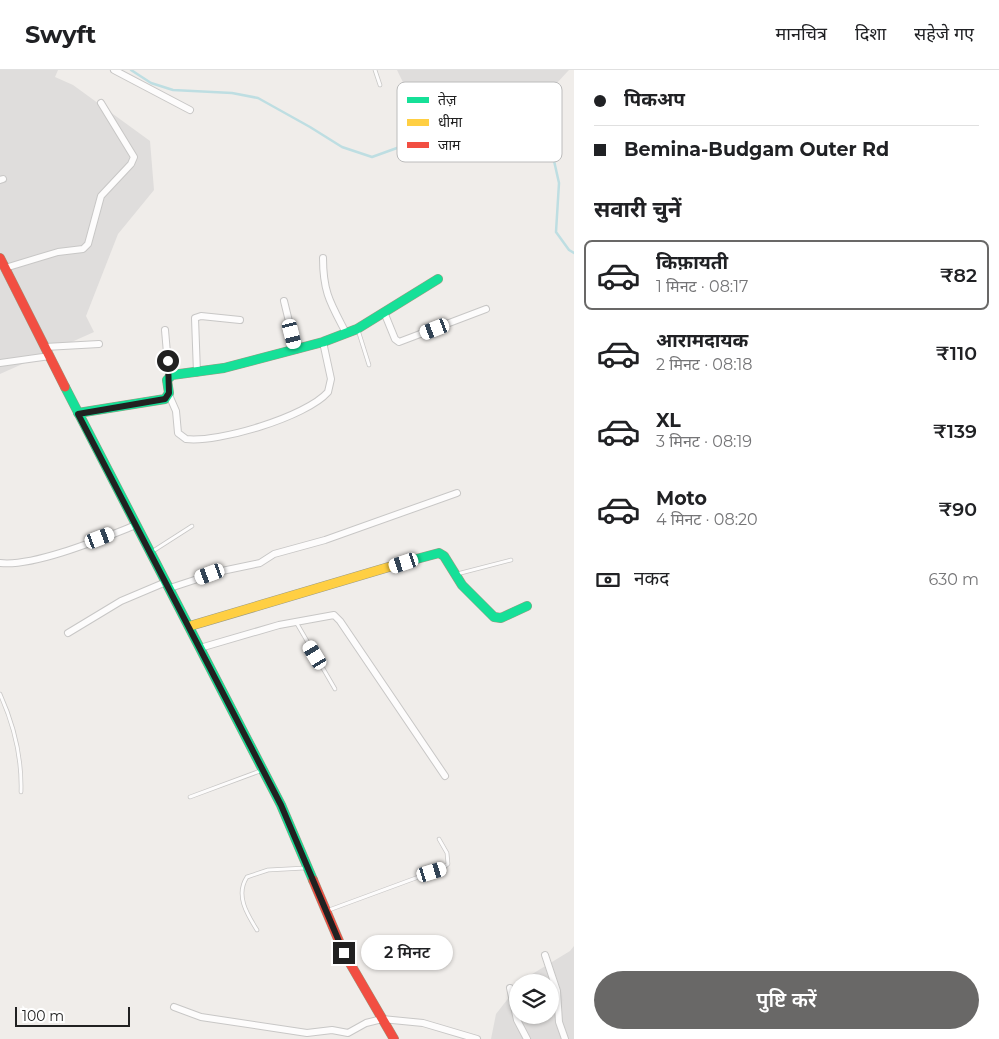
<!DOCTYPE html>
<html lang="hi">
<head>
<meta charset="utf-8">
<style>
	:root { --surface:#fff; --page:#f2f2f2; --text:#202124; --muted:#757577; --line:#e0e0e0; --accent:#696867 }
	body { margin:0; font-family:Montserrat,"Noto Sans Devanagari",sans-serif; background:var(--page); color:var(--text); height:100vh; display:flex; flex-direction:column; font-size:19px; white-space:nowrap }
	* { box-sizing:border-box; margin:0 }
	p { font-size:16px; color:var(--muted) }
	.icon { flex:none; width:28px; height:28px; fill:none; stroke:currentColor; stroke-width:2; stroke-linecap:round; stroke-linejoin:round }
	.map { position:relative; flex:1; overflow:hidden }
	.sheet { display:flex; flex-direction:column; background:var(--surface); width:425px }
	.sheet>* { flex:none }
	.guide { display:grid; align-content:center; height:110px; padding:0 20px; background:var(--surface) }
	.controls { position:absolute; left:509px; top:904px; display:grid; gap:10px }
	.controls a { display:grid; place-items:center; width:50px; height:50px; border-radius:50%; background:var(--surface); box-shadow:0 1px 4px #0004; font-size:25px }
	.scale { position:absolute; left:15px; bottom:12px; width:115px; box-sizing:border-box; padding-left:5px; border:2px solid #212121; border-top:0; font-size:14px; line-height:18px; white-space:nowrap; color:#212121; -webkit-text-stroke:4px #fff; paint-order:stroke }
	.end { position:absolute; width:22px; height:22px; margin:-11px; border:6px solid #212121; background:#fff; box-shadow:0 0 0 2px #fff }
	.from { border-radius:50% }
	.bubble { position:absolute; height:35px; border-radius:18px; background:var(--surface); box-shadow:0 1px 4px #0004; font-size:16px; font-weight:600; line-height:35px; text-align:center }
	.car { position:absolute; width:15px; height:30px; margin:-15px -8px; border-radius:6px; box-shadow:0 0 4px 1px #0007; background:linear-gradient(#fff 24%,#345 0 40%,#fff 0 76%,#345 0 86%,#fff 0) }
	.guide b { display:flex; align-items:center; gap:18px; height:48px; font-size:19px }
	.guide b+b { border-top:1px solid var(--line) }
	.guide i { width:12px; height:12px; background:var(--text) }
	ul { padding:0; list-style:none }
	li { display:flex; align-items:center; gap:15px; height:70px; margin:0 10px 8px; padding:0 10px; border:2px solid transparent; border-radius:8px }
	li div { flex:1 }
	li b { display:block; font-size:19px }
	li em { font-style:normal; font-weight:600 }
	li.on { border-color:var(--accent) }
	li>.icon { width:45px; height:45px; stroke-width:1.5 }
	h2 { padding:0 20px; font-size:22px; line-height:60px }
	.pay { display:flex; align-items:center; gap:12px; height:55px; padding:0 20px; font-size:19px }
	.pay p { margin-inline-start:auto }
	.primary-button { display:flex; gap:10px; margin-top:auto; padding:10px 20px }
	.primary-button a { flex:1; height:58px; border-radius:30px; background:var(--accent); color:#fff; font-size:20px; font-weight:600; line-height:58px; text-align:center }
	header { display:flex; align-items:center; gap:30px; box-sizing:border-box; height:70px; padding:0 25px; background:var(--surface); border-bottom:1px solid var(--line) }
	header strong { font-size:24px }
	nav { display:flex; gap:28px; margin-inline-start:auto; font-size:18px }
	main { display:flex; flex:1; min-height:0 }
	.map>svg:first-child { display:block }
	.residential { fill:#dfdddc }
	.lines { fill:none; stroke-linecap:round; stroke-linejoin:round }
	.stream { stroke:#bedee2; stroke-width:2.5 }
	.lane-casing { stroke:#c8c7c6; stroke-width:4.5 }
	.street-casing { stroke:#c8c7c6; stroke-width:8 }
	.fast-casing { stroke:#9b9a81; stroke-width:10 }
	.slow-casing { stroke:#9b9a81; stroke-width:10 }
	.jam-casing { stroke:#9b9a81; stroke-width:10 }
	.lane { stroke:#fdfcfc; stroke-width:3 }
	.street { stroke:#fdfcfc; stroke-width:6 }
	.fast { stroke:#16e098; stroke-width:9 }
	.slow { stroke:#ffcf43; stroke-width:9 }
	.jam { stroke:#f24e42; stroke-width:9 }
	.route { stroke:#212121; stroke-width:6 }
	.key { fill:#fff; stroke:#bcbcbc; stroke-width:1 }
	.key-label { font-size:14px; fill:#212121 }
</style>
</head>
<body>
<header>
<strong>Swyft</strong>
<nav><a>मानचित्र</a><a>दिशा</a><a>सहेजे गए</a></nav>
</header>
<main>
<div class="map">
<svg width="574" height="969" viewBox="0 0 574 969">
	<rect width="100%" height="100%" fill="#f0edea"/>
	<g class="residential">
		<path d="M0,0h58l-3,7 18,8 77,56 4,49 -36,44 -32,82 8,16 -94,42z"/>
		<path d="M397,0h172l-28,30 -124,11z"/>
		<path d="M574,876v93h-83l5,-25 21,-27 1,28h32v-33h-29l3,-3 46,-28z"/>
	</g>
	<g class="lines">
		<path class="stream" d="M131,0l20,13 22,7 59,3 26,5 52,29 32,20 30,10 61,-22 41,-12 59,-3 15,14 11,49 -3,49 13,18 5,3"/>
		<defs>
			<g id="lane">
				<path d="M375,0l5,15"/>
				<path d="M358,260l11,35"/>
				<path d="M153,481l39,-25"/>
				<path d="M457,504l54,-14"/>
				<path d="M296,552l39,67"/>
				<path d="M0,624c14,31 22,65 21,98"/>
				<path d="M190,727l70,-26"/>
				<path d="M329,840l114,-42 5,-4 -1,-11 -8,-14"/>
				<path d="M257,860c-10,-16 -22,-35 -10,-53l21,-7 37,-2"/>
			</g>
			<g id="street">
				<path d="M114,0l76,40"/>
				<path d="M0,110l3,-1"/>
				<path d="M323,188c0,35 8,46 23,75"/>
				<path d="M5,198l53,-16 25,-3 5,-5 13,-48 30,-32 3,-7 -33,-54"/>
				<path d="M284,231l12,49"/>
				<path d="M384,242l11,27 4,3 87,-33"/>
				<path d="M165,260l4,46"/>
				<path d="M45,277l54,-3"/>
				<path d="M0,293l50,-7"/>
				<path d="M197,303l-2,-55 6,-2 39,4"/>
				<path d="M169,325l7,16 2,22 8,6c32,4 120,-22 142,-47l3,-13 -8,-37"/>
				<path d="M0,493c34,4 103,-25 136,-38"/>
				<path d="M170,518l52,-17 38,-8 14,-9 51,-14 132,-47"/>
				<path d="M68,563l53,-32 45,-19"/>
				<path d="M200,578l79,-23 55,-10 6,6 105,155"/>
				<path d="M545,885l12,36 2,31 6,17"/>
				<path d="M510,918l7,32 10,19"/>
				<path d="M174,937l27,10 106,16 25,-3 16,3 18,-10 16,-4 41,4 54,16"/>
			</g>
			<g id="fast">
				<path d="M65,317l216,418 32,75"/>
				<path d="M78,343l87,-14 4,-6 -2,-13 5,-5 52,-7 99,-26 34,-13 81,-50"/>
				<path d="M409,491l30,-8 5,3 18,29 32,32 7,1 26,-12"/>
			</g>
			<path id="slow" d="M190,556l219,-65"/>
			<g id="jam">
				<path d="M0,188l65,129"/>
				<path d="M313,810l31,73 50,86"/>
			</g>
		</defs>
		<use href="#lane" class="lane-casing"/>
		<use href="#street" class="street-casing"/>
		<use href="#fast" class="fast-casing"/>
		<use href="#slow" class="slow-casing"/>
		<use href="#jam" class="jam-casing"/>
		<use href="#lane" class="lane"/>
		<use href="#street" class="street"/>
		<use href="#fast" class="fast"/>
		<use href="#slow" class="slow"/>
		<use href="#jam" class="jam"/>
	</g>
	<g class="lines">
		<path class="route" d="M168,291l1,32 -4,6 -87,15 203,391 63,148"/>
	</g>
	<rect x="397" y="12" width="165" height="80" rx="8" class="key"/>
	<rect x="407" y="27" width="22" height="6" fill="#16e098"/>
	<rect x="407" y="49" width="22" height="7" fill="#ffcf43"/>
	<rect x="407" y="72" width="22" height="6" fill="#f24e42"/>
	<g class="key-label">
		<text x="438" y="35">तेज़</text>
		<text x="438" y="57">धीमा</text>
		<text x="438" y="80">जाम</text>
	</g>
</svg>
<div class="controls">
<a><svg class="icon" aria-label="layers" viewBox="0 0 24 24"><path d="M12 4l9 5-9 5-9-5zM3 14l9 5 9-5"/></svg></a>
</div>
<div class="scale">100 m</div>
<i class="end from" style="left:168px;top:291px"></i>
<i class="end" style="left:344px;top:883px"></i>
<div class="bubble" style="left:361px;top:865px;width:92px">2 मिनट</div>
<i class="car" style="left:435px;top:259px;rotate:249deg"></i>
<i class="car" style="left:292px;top:264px;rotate:166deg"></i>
<i class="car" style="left:100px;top:468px;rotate:69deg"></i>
<i class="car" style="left:404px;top:493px;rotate:252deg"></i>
<i class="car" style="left:210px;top:504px;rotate:250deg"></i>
<i class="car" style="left:315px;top:585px;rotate:329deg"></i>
<i class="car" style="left:432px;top:802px;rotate:73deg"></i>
</div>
<section class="sheet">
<div class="guide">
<b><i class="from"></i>पिकअप</b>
<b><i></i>Bemina-Budgam Outer Rd</b>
</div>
<h2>सवारी चुनें</h2>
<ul>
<li class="on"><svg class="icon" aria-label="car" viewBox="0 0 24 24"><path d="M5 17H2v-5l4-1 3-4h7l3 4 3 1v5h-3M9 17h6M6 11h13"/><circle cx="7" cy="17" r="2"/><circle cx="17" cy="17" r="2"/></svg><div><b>किफ़ायती</b><p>1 मिनट · 08:17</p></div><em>₹82</em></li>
<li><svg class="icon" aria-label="car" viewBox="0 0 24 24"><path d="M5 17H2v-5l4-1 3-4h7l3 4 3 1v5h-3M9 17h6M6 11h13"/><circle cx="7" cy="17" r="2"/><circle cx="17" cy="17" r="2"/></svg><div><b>आरामदायक</b><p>2 मिनट · 08:18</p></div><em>₹110</em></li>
<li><svg class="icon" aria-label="car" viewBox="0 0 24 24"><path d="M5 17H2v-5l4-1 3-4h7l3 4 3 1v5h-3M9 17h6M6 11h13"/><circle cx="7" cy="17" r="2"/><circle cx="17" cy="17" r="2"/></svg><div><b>XL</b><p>3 मिनट · 08:19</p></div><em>₹139</em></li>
<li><svg class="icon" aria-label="car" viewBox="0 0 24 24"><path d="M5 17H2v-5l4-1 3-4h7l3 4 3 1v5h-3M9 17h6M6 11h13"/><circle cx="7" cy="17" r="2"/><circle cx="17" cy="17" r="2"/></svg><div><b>Moto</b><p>4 मिनट · 08:20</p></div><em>₹90</em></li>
</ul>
<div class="pay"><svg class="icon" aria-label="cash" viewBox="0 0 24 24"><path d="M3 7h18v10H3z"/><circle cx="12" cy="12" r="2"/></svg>नकद<p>630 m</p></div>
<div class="primary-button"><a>पुष्टि करें</a></div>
</section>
</main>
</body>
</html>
